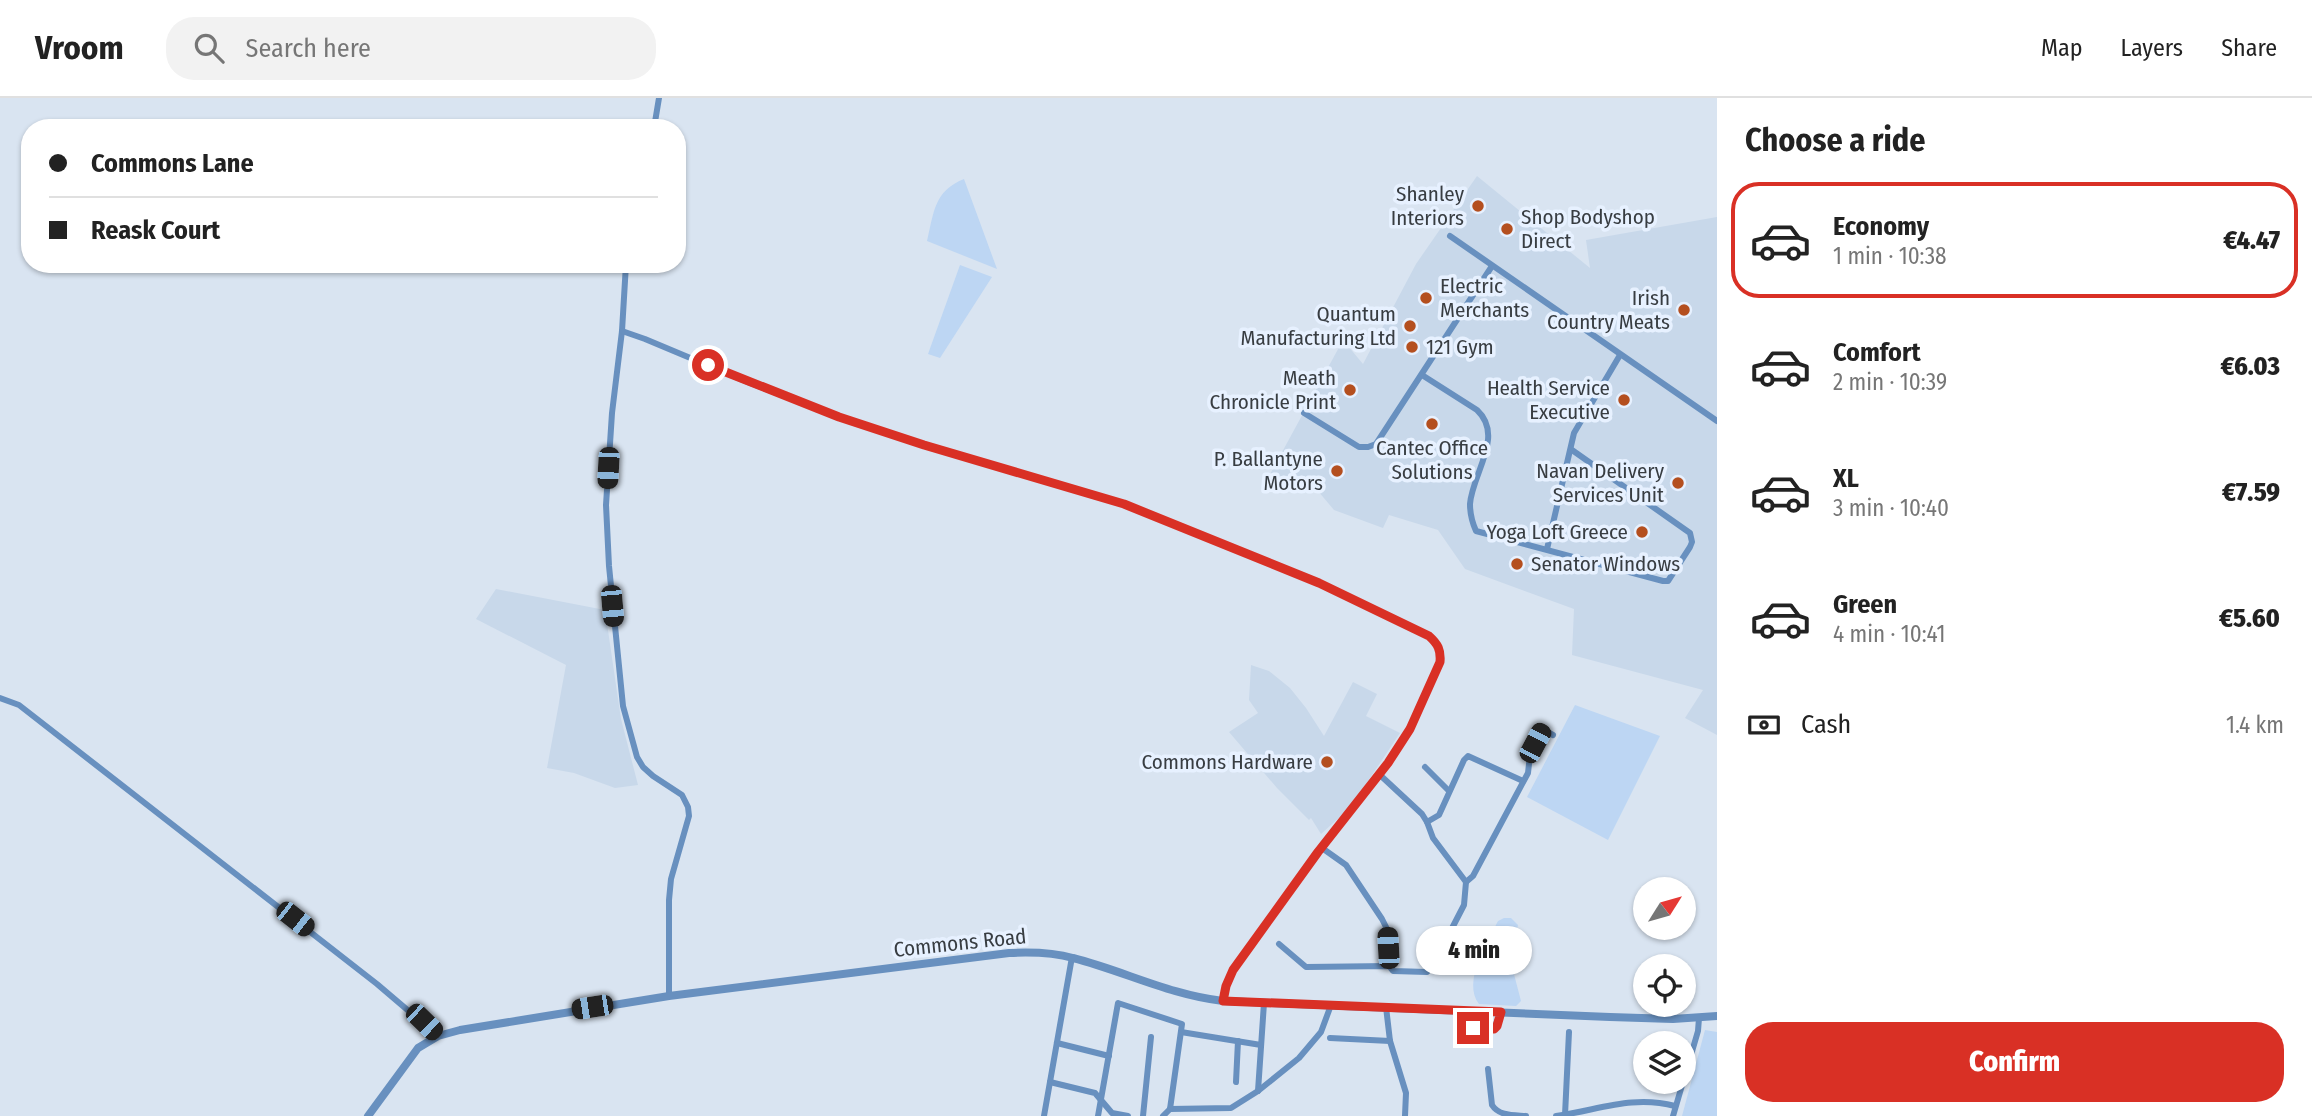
<!DOCTYPE html>
<html lang="en">
<head>
<meta charset="utf-8">
<style>
	:root { --surface:#fff; --page:#f2f2f2; --text:#222; --muted:#767676; --line:#e0e0e0; --accent:#d93025 }
	body { margin:0; font-family:"Fira Sans Condensed",sans-serif; background:var(--page); color:var(--text); height:100vh; display:flex; flex-direction:column; font-size:26px; white-space:nowrap }
	* { box-sizing:border-box; margin:0 }
	p { font-size:23px; color:var(--muted) }
	.icon { flex:none; width:38px; height:38px; fill:none; stroke:currentColor; stroke-width:2; stroke-linecap:round; stroke-linejoin:round }
	.map { position:relative; flex:1; overflow:hidden }
	.drawer { display:flex; flex-direction:column; background:var(--surface); width:595px }
	.drawer>* { flex:none }
	.banner { position:absolute; left:21px; top:21px; width:665px; height:154px; border-radius:28px; box-shadow:0 2px 5px #0004; display:grid; align-content:center; height:154px; padding:0 28px; background:var(--surface) }
	.needle { width:46px; rotate:53deg }
	.tools { position:absolute; left:1633px; top:779px; display:grid; gap:14px }
	.tools a { display:grid; place-items:center; width:63px; height:63px; border-radius:50%; background:var(--surface); box-shadow:0 2px 5px #0004; font-size:35px }
	.end { position:absolute; width:32px; height:32px; margin:-16px; border:9px solid #d93025; background:#fff; box-shadow:0 0 0 4px #fff }
	.from { border-radius:50% }
	.bubble { position:absolute; height:49px; border-radius:24px; background:var(--surface); box-shadow:0 2px 5px #0004; font-size:23px; font-weight:800; line-height:49px; text-align:center }
	.car { position:absolute; width:21px; height:42px; margin:-21px -10px; border-radius:9px; box-shadow:0 0 5px 2px #0007; background:linear-gradient(#222 24%,#8ab4d8 0 40%,#222 0 76%,#8ab4d8 0 86%,#222 0) }
	.banner b { display:flex; align-items:center; gap:24px; height:66px; font-size:26px }
	.banner b+b { border-top:2px solid var(--line) }
	.banner i { width:18px; height:18px; background:var(--text) }
	ul { padding:0; list-style:none }
	li { display:flex; align-items:center; gap:21px; height:116px; margin:0 14px 10px; padding:0 14px; border:4px solid transparent; border-radius:28px }
	li div { flex:1 }
	li b { display:block; font-size:26px }
	li em { font-style:normal; font-weight:800 }
	li.active { border-color:var(--accent) }
	li>.icon { width:63px; height:63px; stroke-width:1.5 }
	h2 { padding:0 28px; font-size:32px; line-height:84px }
	.pay { display:flex; align-items:center; gap:18px; height:77px; padding:0 28px; font-size:26px }
	.pay p { margin-inline-start:auto }
	.button { display:flex; gap:14px; margin-top:auto; padding:14px 28px }
	.button a { flex:1; height:80px; border-radius:28px; background:var(--accent); color:#fff; font-size:28px; font-weight:800; line-height:80px; text-align:center }
	header { display:flex; align-items:center; gap:42px; box-sizing:border-box; height:98px; padding:0 35px; background:var(--surface); border-bottom:2px solid var(--line) }
	header strong { font-size:33px }
	nav { display:flex; gap:38px; margin-inline-start:auto; font-size:24px }
	.search { width:490px; height:63px; background:var(--page); display:flex; align-items:center; gap:18px; box-sizing:border-box; padding:0 24px; border-radius:28px; color:var(--muted); font-size:26px }
	main { display:flex; flex:1; min-height:0 }
	.map>svg:first-child { display:block }
	.built { fill:#c8d8ea }
	.green { fill:#bdd6f3 }
	.lines { fill:none; stroke-linecap:round; stroke-linejoin:round }
	.minor { stroke:#6890bf; stroke-width:6 }
	.tertiary { stroke:#6890bf; stroke-width:8 }
	.route { stroke:#d93025; stroke-width:9 }
	.poi-dot { fill:#b44f1f; stroke:#e7f1ff; stroke-width:2.5 }
	.labels { text-anchor:middle; stroke-width:7; stroke-linejoin:round; paint-order:stroke }
	.poi-label { font-size:21px; fill:#383d42; stroke:#e7f1ff; text-anchor:end }
	.street-label { font-size:21px; fill:#383d42; stroke:#e7f1ff }
</style>
</head>
<body>
<header>
<strong>Vroom</strong>
<div class="search"><svg class="icon" aria-label="search" viewBox="0 0 24 24"><circle cx="10" cy="10" r="6"/><path d="M15 15l6 6"/></svg>Search here</div>
<nav><a>Map</a><a>Layers</a><a>Share</a></nav>
</header>
<main>
<div class="map">
<svg width="1717" height="1018" viewBox="0 0 1717 1018">
	<rect width="100%" height="100%" fill="#d9e4f1"/>
	<g class="built">
		<path d="M1477,78l113,92 -4,-28 131,-23v518l-32,-17 18,-28 -131,-35 2,-46 -109,-40 -27,-39 -49,-15 -6,13 -49,-18 -16,-19 -50,-13 75,-138 20,24 53,-100z"/>
		<path d="M496,491l109,21 16,109 17,66 -23,3 -41,-15 -27,-5 19,-103 -90,-46z"/>
		<path d="M1251,567l18,6 21,17 16,20 18,28 29,-54 24,12 -11,22 34,17 -34,51 -24,31 -21,19 -10,-16 -2,2 -32,-32 -48,-56 29,-19 -9,-13z"/>
	</g>
	<g class="green">
		<path d="M964,81l33,90 -70,-28c7,-29 7,-50 37,-62z"/>
		<path d="M960,167l32,12 -52,81 -12,-4z"/>
		<path d="M1575,607l85,31 -52,104 -81,-43z"/>
		<path d="M1504,820h7l7,7 -8,34 11,42 -5,5 -37,-2c-17,-22 8,-62 19,-83z"/>
		<path d="M1705,932l12,2v84h-35z"/>
	</g>
	<g class="lines">
		<g class="minor">
			<path d="M654,30l5,-30"/>
			<path d="M1450,138l267,185"/>
			<path d="M626,166l-4,67 -10,82 -6,92 3,61 14,140 14,51 6,10 10,9 29,19 6,12 1,9 -18,63 -2,21v96"/>
			<path d="M622,233l23,8 105,44 84,32 90,30 200,59 195,79 110,53c9,8 12,14 11,26l-30,67 -22,34 -70,89 -85,118 -7,17 -3,14"/>
			<path d="M1422,277l55,35c28,26 -5,64 -7,94 0,10 2,18 6,27l187,50h5l22,-34 2,-5 -2,-9 -118,-83"/>
			<path d="M1304,315l55,34h9l8,-3 116,-178"/>
			<path d="M1547,451l27,-116 46,-78"/>
			<path d="M0,600l19,7 358,279 61,52"/>
			<path d="M1425,669l24,24"/>
			<path d="M1380,677l42,39 5,8 6,16 33,44"/>
			<path d="M1427,724l12,-7 25,-55 4,-4 55,25"/>
			<path d="M1322,750l24,17 36,54 5,10 2,37"/>
			<path d="M1279,846l27,23 83,-1 4,5 34,1 6,-7 31,-60 2,-23 7,-6 55,-103 2,-18 12,-26 11,6"/>
			<path d="M1386,909l4,34 16,52 -1,23"/>
			<path d="M1457,929l37,2 7,-17"/>
			<path d="M1181,934l80,13"/>
			<path d="M1330,940l60,3"/>
			<path d="M1057,945l52,13"/>
			<path d="M1488,971l4,36c7,11 21,10 34,11"/>
			<path d="M1684,981l14,-48 1,-13"/>
			<path d="M1050,984l45,11 17,20 16,3"/>
			<path d="M1236,984l2,-41"/>
			<path d="M1258,993l6,-88"/>
			<path d="M1170,1011l61,-1 27,-17 41,-33 22,-26 10,-27"/>
			<path d="M1565,1017l4,-83"/>
			<path d="M1044,1018l28,-159"/>
			<path d="M1098,1018l20,-113 64,21 -12,85 -7,7"/>
			<path d="M1143,1018l8,-79"/>
			<path d="M1556,1018c43,-6 76,-21 119,-10"/>
			<path d="M1673,1018l10,-34"/>
		</g>
		<path class="tertiary" d="M368,1018l50,-68 20,-12 22,-6 209,-34 340,-43c21,-1 43,-1 64,5 51,13 97,37 150,43l387,16 63,2 44,-3"/>
	</g>
	<g class="lines">
		<path class="route" d="M708,267l131,52 85,28 200,59 195,79 110,53c9,8 12,14 11,26l-30,67 -22,34 -70,89 -85,118 -7,16 -3,15 278,11 -4,14 -3,3 -21,-1"/>
	</g>
	<g class="poi-dot">
		<circle cx="1478" cy="108" r="7"/>
		<circle cx="1507" cy="131" r="7"/>
		<circle cx="1426" cy="200" r="7"/>
		<circle cx="1684" cy="212" r="7"/>
		<circle cx="1410" cy="228" r="7"/>
		<circle cx="1412" cy="249" r="7"/>
		<circle cx="1350" cy="292" r="7"/>
		<circle cx="1624" cy="302" r="7"/>
		<circle cx="1432" cy="326" r="7"/>
		<circle cx="1337" cy="373" r="7"/>
		<circle cx="1678" cy="385" r="7"/>
		<circle cx="1642" cy="434" r="7"/>
		<circle cx="1517" cy="466" r="7"/>
		<circle cx="1327" cy="664" r="7"/>
	</g>
	<g class="labels">
		<g class="poi-label">
			<text x="1464" y="103">Shanley<tspan x="1464" dy="24">Interiors</tspan></text>
			<text x="1521" y="126" text-anchor="start">Shop Bodyshop<tspan x="1521" dy="24">Direct</tspan></text>
			<text x="1440" y="195" text-anchor="start">Electric<tspan x="1440" dy="24">Merchants</tspan></text>
			<text x="1670" y="207">Irish<tspan x="1670" dy="24">Country Meats</tspan></text>
			<text x="1396" y="223">Quantum<tspan x="1396" dy="24">Manufacturing Ltd</tspan></text>
			<text x="1426" y="256" text-anchor="start">121 Gym</text>
			<text x="1336" y="287">Meath<tspan x="1336" dy="24">Chronicle Print</tspan></text>
			<text x="1610" y="297">Health Service<tspan x="1610" dy="24">Executive</tspan></text>
			<text x="1432" y="357" text-anchor="middle">Cantec Office<tspan x="1432" dy="24">Solutions</tspan></text>
			<text x="1323" y="368">P. Ballantyne<tspan x="1323" dy="24">Motors</tspan></text>
			<text x="1664" y="380">Navan Delivery<tspan x="1664" dy="24">Services Unit</tspan></text>
			<text x="1628" y="441">Yoga Loft Greece</text>
			<text x="1531" y="473" text-anchor="start">Senator Windows</text>
			<text x="1313" y="671">Commons Hardware</text>
		</g>
		<g class="street-label">
			<text transform="translate(960 845) rotate(-6)" y="7">Commons Road</text>
		</g>
	</g>
</svg>
<div class="tools">
<a><svg class="needle" viewBox="-14 -14 28 28"><path d="M0-13l5 13h-10z" fill="#e53935"/><path d="M0 13l5-13h-10z" fill="#767676"/></svg></a>
<a><svg class="icon" aria-label="locate" viewBox="0 0 24 24"><circle cx="12" cy="12" r="6"/><path d="M12 2v4M12 18v4M2 12h4M18 12h4"/></svg></a>
<a><svg class="icon" aria-label="layers" viewBox="0 0 24 24"><path d="M12 4l9 5-9 5-9-5zM3 14l9 5 9-5"/></svg></a>
</div>
<i class="end from" style="left:708px;top:267px"></i>
<i class="end" style="left:1473px;top:930px"></i>
<div class="bubble" style="left:1416px;top:828px;width:116px">4 min</div>
<i class="car" style="left:608px;top:370px;rotate:183deg"></i>
<i class="car" style="left:612px;top:508px;rotate:175deg"></i>
<i class="car" style="left:1535px;top:645px;rotate:28deg"></i>
<i class="car" style="left:295px;top:821px;rotate:128deg"></i>
<i class="car" style="left:1388px;top:850px;rotate:357deg"></i>
<i class="car" style="left:592px;top:909px;rotate:261deg"></i>
<i class="car" style="left:424px;top:924px;rotate:134deg"></i>
<div class="banner">
<b><i class="from"></i>Commons Lane</b>
<b><i></i>Reask Court</b>
</div>
</div>
<section class="drawer">
<h2>Choose a ride</h2>
<ul>
<li class="active"><svg class="icon" aria-label="car" viewBox="0 0 24 24"><path d="M5 17H2v-5l4-1 3-4h7l3 4 3 1v5h-3M9 17h6M6 11h13"/><circle cx="7" cy="17" r="2"/><circle cx="17" cy="17" r="2"/></svg><div><b>Economy</b><p>1 min · 10:38</p></div><em>€4.47</em></li>
<li><svg class="icon" aria-label="car" viewBox="0 0 24 24"><path d="M5 17H2v-5l4-1 3-4h7l3 4 3 1v5h-3M9 17h6M6 11h13"/><circle cx="7" cy="17" r="2"/><circle cx="17" cy="17" r="2"/></svg><div><b>Comfort</b><p>2 min · 10:39</p></div><em>€6.03</em></li>
<li><svg class="icon" aria-label="car" viewBox="0 0 24 24"><path d="M5 17H2v-5l4-1 3-4h7l3 4 3 1v5h-3M9 17h6M6 11h13"/><circle cx="7" cy="17" r="2"/><circle cx="17" cy="17" r="2"/></svg><div><b>XL</b><p>3 min · 10:40</p></div><em>€7.59</em></li>
<li><svg class="icon" aria-label="car" viewBox="0 0 24 24"><path d="M5 17H2v-5l4-1 3-4h7l3 4 3 1v5h-3M9 17h6M6 11h13"/><circle cx="7" cy="17" r="2"/><circle cx="17" cy="17" r="2"/></svg><div><b>Green</b><p>4 min · 10:41</p></div><em>€5.60</em></li>
</ul>
<div class="pay"><svg class="icon" aria-label="cash" viewBox="0 0 24 24"><path d="M3 7h18v10H3z"/><circle cx="12" cy="12" r="2"/></svg>Cash<p>1.4 km</p></div>
<div class="button"><a>Confirm</a></div>
</section>
</main>
</body>
</html>
